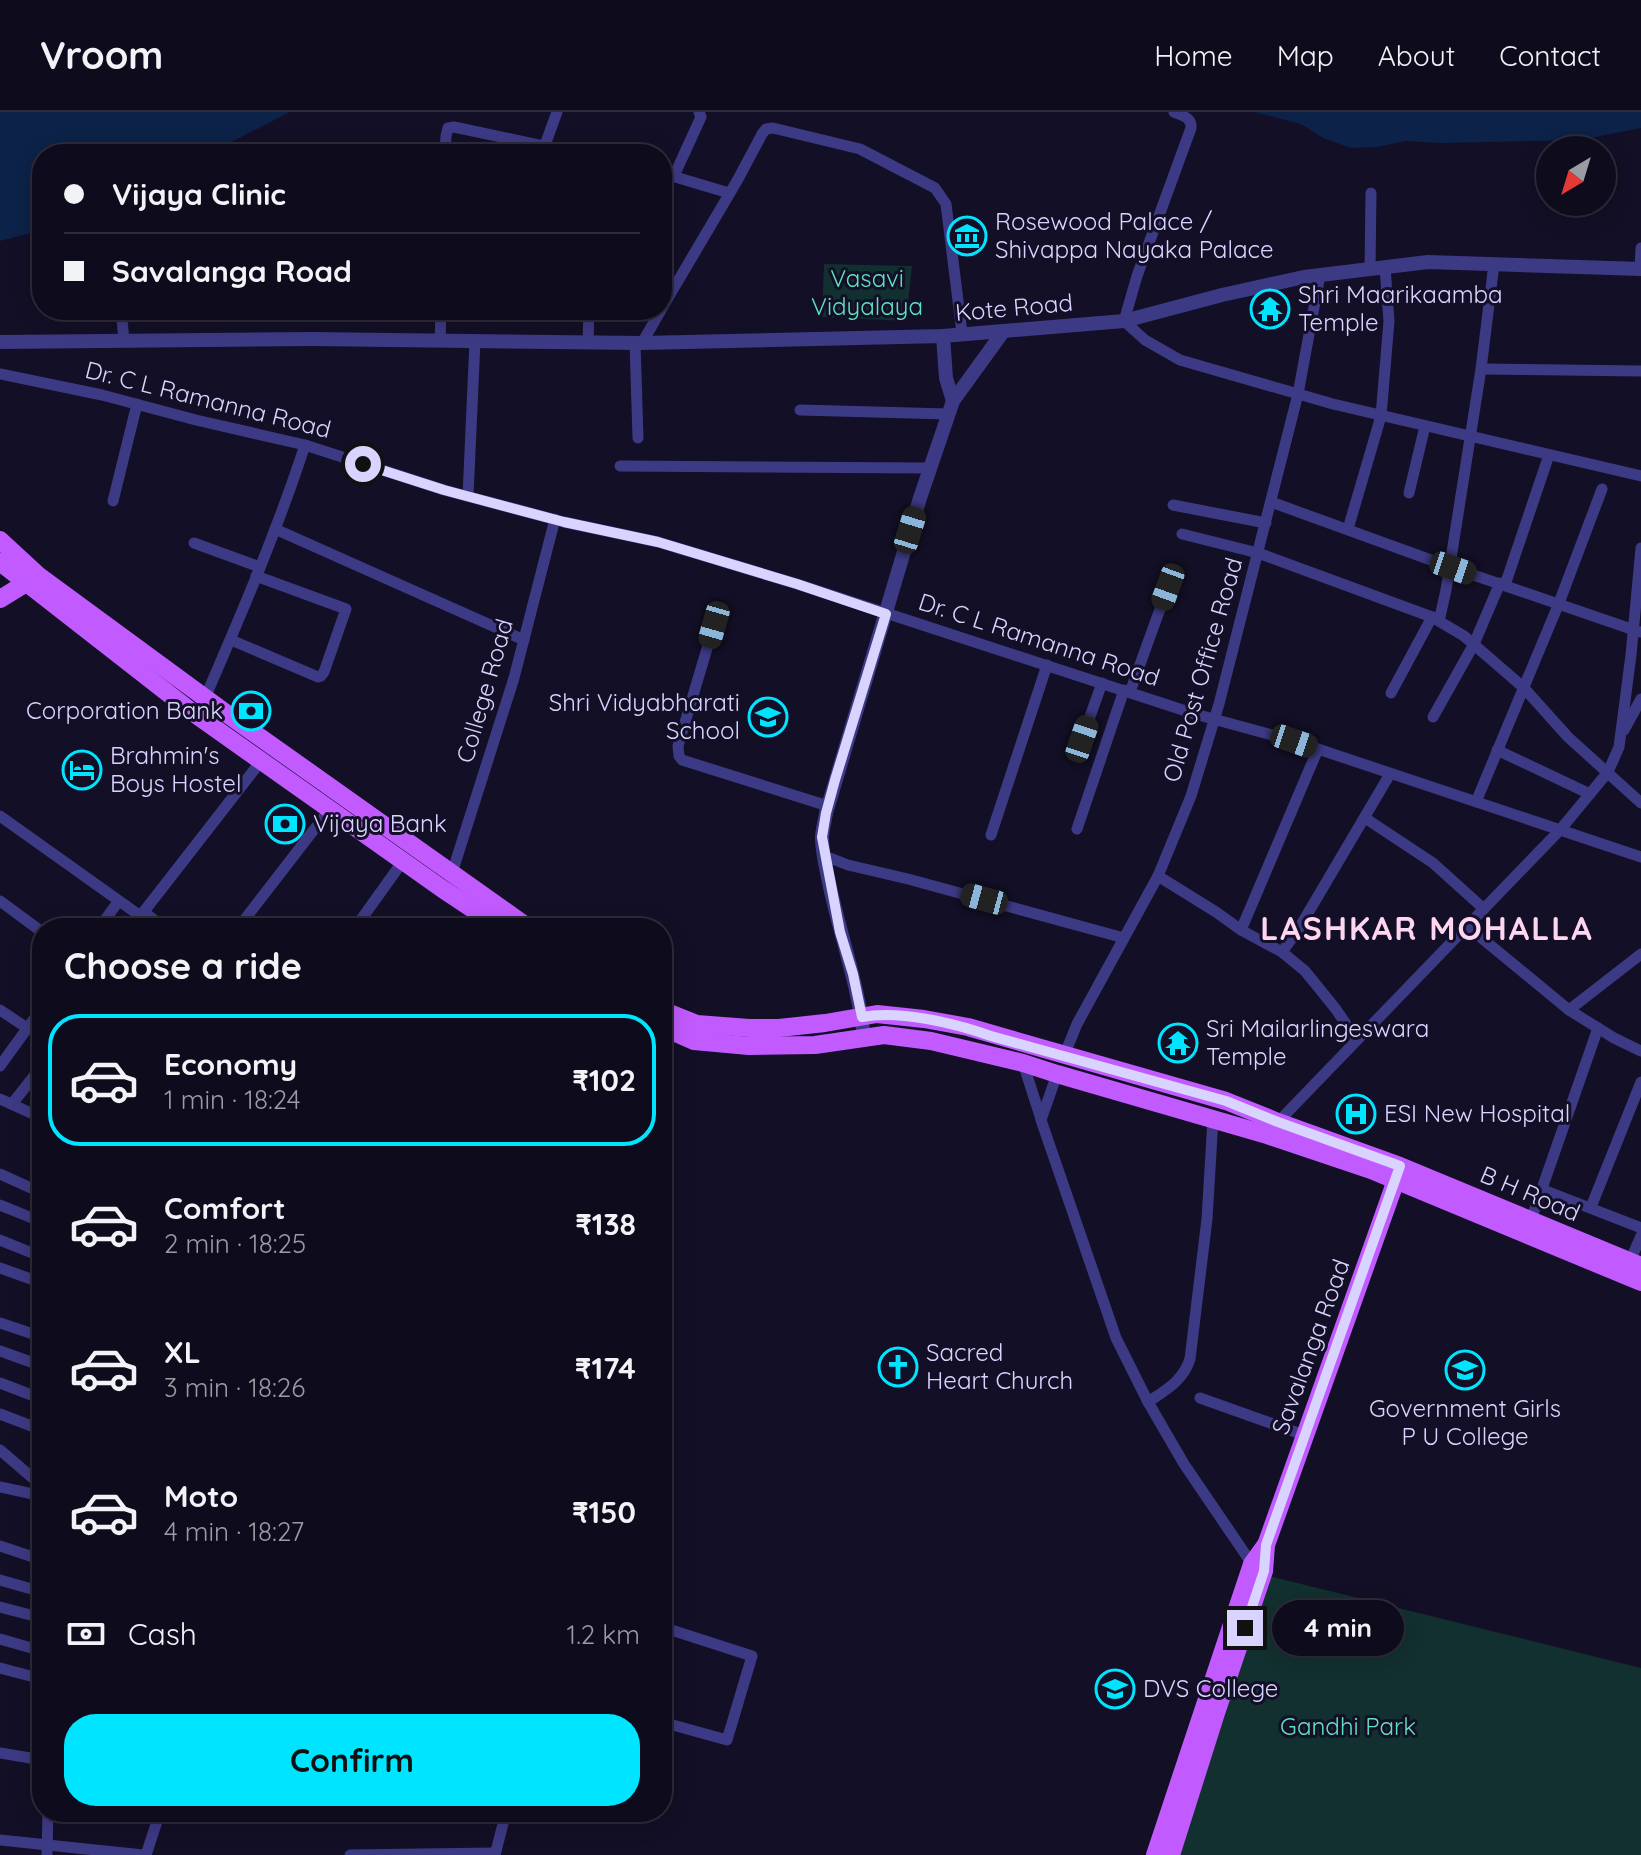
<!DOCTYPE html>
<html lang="en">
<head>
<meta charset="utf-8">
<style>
	:root { --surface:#0e0b1c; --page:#1c1929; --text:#f1f3f6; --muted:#9b9ba3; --line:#2e2b3b; --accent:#00e5ff }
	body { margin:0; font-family:Quicksand,sans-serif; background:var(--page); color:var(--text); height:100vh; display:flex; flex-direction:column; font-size:30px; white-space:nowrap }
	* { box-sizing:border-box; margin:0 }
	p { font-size:26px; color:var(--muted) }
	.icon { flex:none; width:44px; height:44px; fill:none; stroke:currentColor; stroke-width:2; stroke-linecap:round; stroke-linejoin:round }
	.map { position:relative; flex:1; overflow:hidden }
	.panel { position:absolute; left:32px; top:806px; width:640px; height:904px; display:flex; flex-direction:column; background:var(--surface); border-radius:32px; box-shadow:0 4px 20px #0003,0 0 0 2px var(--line) }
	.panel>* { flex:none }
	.hud { position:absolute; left:32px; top:32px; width:640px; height:176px; border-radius:32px; box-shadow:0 4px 20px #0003,0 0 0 2px var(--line); display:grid; align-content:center; height:176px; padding:0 32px; background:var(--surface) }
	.needle { width:52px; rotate:218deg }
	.buttons { position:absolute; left:1536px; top:24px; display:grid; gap:16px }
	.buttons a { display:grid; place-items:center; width:80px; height:80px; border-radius:50%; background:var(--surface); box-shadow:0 4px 20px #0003,0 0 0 2px var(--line); font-size:40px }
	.end { position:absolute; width:36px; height:36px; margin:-18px; border:10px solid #d9d4ff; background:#111; box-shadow:0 0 0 4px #111 }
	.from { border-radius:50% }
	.bubble { position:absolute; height:56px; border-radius:28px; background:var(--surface); box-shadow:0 4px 20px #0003,0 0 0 2px var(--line); font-size:26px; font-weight:700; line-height:56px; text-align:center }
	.car { position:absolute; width:24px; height:48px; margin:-24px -12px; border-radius:10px; box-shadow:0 0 6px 2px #0007; background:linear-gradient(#222 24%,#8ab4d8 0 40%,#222 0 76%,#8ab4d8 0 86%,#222 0) }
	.hud b { display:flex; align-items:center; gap:28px; height:76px; font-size:30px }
	.hud b+b { border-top:2px solid var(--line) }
	.hud i { width:20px; height:20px; background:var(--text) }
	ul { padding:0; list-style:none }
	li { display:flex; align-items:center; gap:24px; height:132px; margin:0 16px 12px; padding:0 16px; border:4px solid transparent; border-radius:32px }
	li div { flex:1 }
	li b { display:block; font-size:30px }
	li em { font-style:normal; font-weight:700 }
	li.on { border-color:var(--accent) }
	li>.icon { width:72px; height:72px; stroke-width:1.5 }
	h2 { padding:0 32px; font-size:36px; line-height:96px }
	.pay { display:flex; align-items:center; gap:20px; height:88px; padding:0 32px; font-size:30px }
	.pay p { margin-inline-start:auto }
	.primary-button { display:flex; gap:16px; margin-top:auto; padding:16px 32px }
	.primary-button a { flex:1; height:92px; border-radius:32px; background:var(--accent); color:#111; font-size:32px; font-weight:700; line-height:92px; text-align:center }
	header { display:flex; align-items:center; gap:48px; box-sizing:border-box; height:112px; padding:0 40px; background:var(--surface); border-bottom:2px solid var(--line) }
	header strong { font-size:38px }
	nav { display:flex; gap:44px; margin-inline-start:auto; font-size:28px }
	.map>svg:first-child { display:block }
	.green { fill:#12302f }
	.water { fill:#0c2248 }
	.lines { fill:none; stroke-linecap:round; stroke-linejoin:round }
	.minor { stroke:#3d3a85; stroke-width:11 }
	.tertiary { stroke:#3d3a85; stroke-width:14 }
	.primary { stroke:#c25bff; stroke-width:18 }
	.route { stroke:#d9d4ff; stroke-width:10 }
	.labels { text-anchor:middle; stroke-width:6; stroke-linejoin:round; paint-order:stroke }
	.poi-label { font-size:24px; fill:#d9d4ff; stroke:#130f26; text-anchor:start }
	.park-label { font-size:24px; fill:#5fe0c0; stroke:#130f26 }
	.street-label { font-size:24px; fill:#d9d4ff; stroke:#130f26 }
	.district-label { font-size:32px; font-weight:bold; letter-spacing:2px; fill:#ffd6f0; stroke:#130f26 }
</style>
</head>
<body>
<header>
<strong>Vroom</strong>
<nav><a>Home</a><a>Map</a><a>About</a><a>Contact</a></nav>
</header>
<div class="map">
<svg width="1641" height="1743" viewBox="0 0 1641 1743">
	<rect width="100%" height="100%" fill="#130f26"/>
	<g class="green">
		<path d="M824,152l88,2 -6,55 -84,-4z"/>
		<path d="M1265,1463l376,93v187h-473z"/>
	</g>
	<g class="water">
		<path d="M0,0h290l-82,42h-166v76l-42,11z"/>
		<path d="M1254,0h387v16l-61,12 -140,3 -34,-2 -29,6 -26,1 -28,-10 -22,-14z"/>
	</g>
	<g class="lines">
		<g class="minor">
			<path d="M1174,0c8,4 18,5 17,16l-54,148 -13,45 21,19 35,20 153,44 308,72"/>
			<path d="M545,33l12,-33"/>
			<path d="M445,42l1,-18 2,-8 6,-1 127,27"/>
			<path d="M662,61l67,20"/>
			<path d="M674,64l27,-59 -2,-5"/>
			<path d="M1370,157l1,-76"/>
			<path d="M1640,157l1,-21"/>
			<path d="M662,196l75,-127 25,-47 4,-5 7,-1 87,21 75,39 11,16 16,129"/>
			<path d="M121,198l3,30"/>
			<path d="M440,229l1,-31"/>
			<path d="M588,230l1,-32"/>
			<path d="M635,231l3,95"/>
			<path d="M642,231l19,-33"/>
			<path d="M1481,257l160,2"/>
			<path d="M0,262l102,21 94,25 109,25 139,45 120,32 94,20 139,42 398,130 99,27 347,116"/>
			<path d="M800,298l148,4"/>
			<path d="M620,354l309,2"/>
			<path d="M1409,381l16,-67"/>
			<path d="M468,384l7,-155"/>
			<path d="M113,389l24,-97"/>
			<path d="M1271,390l182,66 187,64"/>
			<path d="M1173,393l93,18"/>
			<path d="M275,417l249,111"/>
			<path d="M1348,417l33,-113 8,-95 -4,-54"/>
			<path d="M1182,422l76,19 174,64 32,19 59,51 45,50 73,66"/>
			<path d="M194,431l66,24"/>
			<path d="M1505,473l44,-130"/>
			<path d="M1439,509l7,-31 35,-221 13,-105"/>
			<path d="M714,513l-36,121 1,10 3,4 146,46"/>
			<path d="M231,528l87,37 3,-1 3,-4 22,-63 -90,-33"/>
			<path d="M1130,580l38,-105"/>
			<path d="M1391,581l41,-76"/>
			<path d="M205,586c36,-83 72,-167 100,-253"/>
			<path d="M1433,605l41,-73 26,-61"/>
			<path d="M1624,618l17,-31"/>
			<path d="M1082,627l20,-56"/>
			<path d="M1497,638l93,44"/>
			<path d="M1476,690l83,-199 43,-114"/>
			<path d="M0,704l139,99 3,-1 119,-153"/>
			<path d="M1365,706l68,45 51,46"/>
			<path d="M1077,717l47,-139"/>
			<path d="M991,723l56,-170"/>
			<path d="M825,744l23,9 60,14 216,59"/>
			<path d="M452,761l62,-195 41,-159"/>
			<path d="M1158,764l58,36 25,18 41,22 23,19 30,37 22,32"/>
			<path d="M0,789l42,31"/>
			<path d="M144,800l21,16"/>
			<path d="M1467,814l102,84 45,28 27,13"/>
			<path d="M99,816l19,-26"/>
			<path d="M238,816l92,-119"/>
			<path d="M355,816l48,-67"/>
			<path d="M1241,818l77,-181"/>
			<path d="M1282,840l16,-22 92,-156"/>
			<path d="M0,898l27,18"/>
			<path d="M1569,898l72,-56"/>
			<path d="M1064,944l13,-32 81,-148 33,-80 28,-92 79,-310 22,-119"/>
			<path d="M1023,951l18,56"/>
			<path d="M0,954l42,-58"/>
			<path d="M1057,962l-16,46 75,218 32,64 36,62 68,100 4,2"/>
			<path d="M0,987l42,19"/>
			<path d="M12,992l30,-38"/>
			<path d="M1278,1010l282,-292 48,-58 11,-25 12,-92 10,-107"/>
			<path d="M0,1062l42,19"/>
			<path d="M1541,1077l100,39"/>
			<path d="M0,1093l42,17"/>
			<path d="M1591,1095l50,-125"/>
			<path d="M1531,1108l67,-192"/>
			<path d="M0,1128l42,17"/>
			<path d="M1630,1149l11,-25"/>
			<path d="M0,1156l42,15"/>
			<path d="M0,1211l42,14"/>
			<path d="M0,1239l42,15"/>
			<path d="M0,1271l42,16"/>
			<path d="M1200,1286l104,37"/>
			<path d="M1148,1290c18,-12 35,-21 42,-43l17,-140 6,-100"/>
			<path d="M0,1302l42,16"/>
			<path d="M0,1338l42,36"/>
			<path d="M0,1375l42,9"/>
			<path d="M0,1434l42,14"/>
			<path d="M0,1468l42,12"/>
			<path d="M0,1495l42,11"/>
			<path d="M662,1515l90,29 -25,84 -65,-18"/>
			<path d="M0,1527l42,12"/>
			<path d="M0,1556l42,11"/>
			<path d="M0,1641l42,7"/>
			<path d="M0,1728l143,15"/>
			<path d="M47,1743l1,-43"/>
			<path d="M146,1743l14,-43"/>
			<path d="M350,1743l145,-2"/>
			<path d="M495,1743l11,-43"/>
		</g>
		<g class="tertiary">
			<path d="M943,224l3,42 7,23"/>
			<path d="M0,230l312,-3 330,4 301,-7 181,-15 98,-26 82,-18 124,-15 213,7"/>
			<path d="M864,927c-5,-52 -23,-101 -34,-152 -3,-16 -8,-33 -8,-49 0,-8 3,-17 4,-25l94,-315 33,-97 50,-69"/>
		</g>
		<g class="primary">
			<path d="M0,428l39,36 184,135 306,217"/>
			<path d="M0,450l192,150 249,176 60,40"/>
			<path d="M0,487l26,-16"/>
			<path d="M662,898l35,14 52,4h30l46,-5 52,-9 47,5 44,8 258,74 52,21 122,44 241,100"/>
			<path d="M662,915l32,14 55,5 66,-1 69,-10 47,6 92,22 34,11 207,60 107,36 270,112"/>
			<path d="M1155,1743l97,-291 13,-18"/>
			<path d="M1171,1743l45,-142 48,-142 2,-26 134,-376"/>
		</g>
	</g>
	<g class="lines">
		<path class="route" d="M363,352l81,26 120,32 94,20 139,42 89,30 -51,166 -9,33 -4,24 18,95 13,42 9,43c37,-7 93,6 129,19l235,65 52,21 122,44 -134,379 -2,26 -19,57"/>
	</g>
	<defs>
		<symbol id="museum-ring" viewBox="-11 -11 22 22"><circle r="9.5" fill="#130f26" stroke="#00e5ff" stroke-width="1.5"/><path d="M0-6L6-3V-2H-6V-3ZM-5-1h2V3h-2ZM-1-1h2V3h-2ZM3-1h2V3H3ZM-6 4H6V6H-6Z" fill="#00e5ff"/></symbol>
		<symbol id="temple-ring" viewBox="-11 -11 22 22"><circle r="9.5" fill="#130f26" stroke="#00e5ff" stroke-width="1.5"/><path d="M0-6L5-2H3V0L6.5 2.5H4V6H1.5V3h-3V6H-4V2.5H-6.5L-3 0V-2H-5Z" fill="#00e5ff"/></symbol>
		<symbol id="bank-ring" viewBox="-11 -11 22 22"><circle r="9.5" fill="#130f26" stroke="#00e5ff" stroke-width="1.5"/><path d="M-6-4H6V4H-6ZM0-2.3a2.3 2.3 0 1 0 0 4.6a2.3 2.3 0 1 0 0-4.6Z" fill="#00e5ff"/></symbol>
		<symbol id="school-ring" viewBox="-11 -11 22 22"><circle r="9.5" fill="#130f26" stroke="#00e5ff" stroke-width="1.5"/><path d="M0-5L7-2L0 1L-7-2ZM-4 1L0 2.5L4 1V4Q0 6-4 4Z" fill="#00e5ff"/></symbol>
		<symbol id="hotel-ring" viewBox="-11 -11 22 22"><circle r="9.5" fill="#130f26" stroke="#00e5ff" stroke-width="1.5"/><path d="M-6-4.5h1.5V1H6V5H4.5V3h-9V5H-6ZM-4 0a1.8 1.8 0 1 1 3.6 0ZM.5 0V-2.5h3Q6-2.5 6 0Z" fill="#00e5ff"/></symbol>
		<symbol id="hospital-ring" viewBox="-11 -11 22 22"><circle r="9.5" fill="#130f26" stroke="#00e5ff" stroke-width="1.5"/><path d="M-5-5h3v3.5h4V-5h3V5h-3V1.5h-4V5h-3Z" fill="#00e5ff"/></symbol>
		<symbol id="church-ring" viewBox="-11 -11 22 22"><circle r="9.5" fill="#130f26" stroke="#00e5ff" stroke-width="1.5"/><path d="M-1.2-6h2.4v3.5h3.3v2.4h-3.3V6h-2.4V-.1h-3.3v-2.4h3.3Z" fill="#00e5ff"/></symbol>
		<symbol id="university-ring" viewBox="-11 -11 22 22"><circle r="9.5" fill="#130f26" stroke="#00e5ff" stroke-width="1.5"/><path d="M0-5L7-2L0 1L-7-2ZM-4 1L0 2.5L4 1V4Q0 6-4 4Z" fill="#00e5ff"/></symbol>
	</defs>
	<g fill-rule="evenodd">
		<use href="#museum-ring" x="945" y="102" width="44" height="44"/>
		<use href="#temple-ring" x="1248" y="175" width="44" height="44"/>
		<use href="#bank-ring" x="229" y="577" width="44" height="44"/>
		<use href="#school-ring" x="746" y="583" width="44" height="44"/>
		<use href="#hotel-ring" x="60" y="636" width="44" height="44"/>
		<use href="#bank-ring" x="263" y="690" width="44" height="44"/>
		<use href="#temple-ring" x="1156" y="909" width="44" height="44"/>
		<use href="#hospital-ring" x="1334" y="980" width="44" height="44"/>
		<use href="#church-ring" x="876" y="1233" width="44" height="44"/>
		<use href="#university-ring" x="1443" y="1236" width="44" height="44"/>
		<use href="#university-ring" x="1093" y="1555" width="44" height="44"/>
	</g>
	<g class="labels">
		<g class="poi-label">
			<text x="995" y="118">Rosewood Palace /<tspan x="995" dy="28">Shivappa Nayaka Palace</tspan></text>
			<text x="1298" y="191">Shri Maarikaamba<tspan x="1298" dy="28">Temple</tspan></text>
			<text x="740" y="599" text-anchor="end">Shri Vidyabharati<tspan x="740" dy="28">School</tspan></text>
			<text x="223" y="607" text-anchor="end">Corporation Bank</text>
			<text x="110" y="652">Brahmin's<tspan x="110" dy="28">Boys Hostel</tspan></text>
			<text x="313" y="720">Vijaya Bank</text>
			<text x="1206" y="925">Sri Mailarlingeswara<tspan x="1206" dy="28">Temple</tspan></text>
			<text x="1384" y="1010">ESI New Hospital</text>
			<text x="926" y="1249">Sacred<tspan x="926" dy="28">Heart Church</tspan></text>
			<text x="1465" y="1305" text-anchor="middle">Government Girls<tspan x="1465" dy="28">P U College</tspan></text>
			<text x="1143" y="1585">DVS College</text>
		</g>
		<g class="park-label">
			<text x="867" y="175">Vasavi<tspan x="867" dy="28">Vidyalaya</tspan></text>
			<text x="1348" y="1623">Gandhi Park</text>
		</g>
		<g class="street-label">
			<text transform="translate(1014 196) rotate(-5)" y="8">Kote Road</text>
			<text transform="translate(208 288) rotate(14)" y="8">Dr. C L Ramanna Road</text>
			<text transform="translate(1039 528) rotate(18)" y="8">Dr. C L Ramanna Road</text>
			<text transform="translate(1203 558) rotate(-74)" y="8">Old Post Office Road</text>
			<text transform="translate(485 579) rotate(-74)" y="8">College Road</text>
			<text transform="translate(1530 1082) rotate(23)" y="8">B H Road</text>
			<text transform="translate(1311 1235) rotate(-70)" y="8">Savalanga Road</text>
		</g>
		<g class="district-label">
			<text x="1427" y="828">LASHKAR MOHALLA</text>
		</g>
	</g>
</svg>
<div class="buttons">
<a><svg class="needle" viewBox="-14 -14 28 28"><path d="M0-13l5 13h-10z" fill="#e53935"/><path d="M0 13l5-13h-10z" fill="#9b9ba3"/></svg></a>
</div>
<i class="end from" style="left:363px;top:352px"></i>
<i class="end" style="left:1245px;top:1516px"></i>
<div class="bubble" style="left:1272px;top:1488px;width:132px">4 min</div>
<i class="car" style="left:910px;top:418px;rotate:17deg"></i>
<i class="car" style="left:1453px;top:456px;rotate:109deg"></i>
<i class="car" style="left:1168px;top:475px;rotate:200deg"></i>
<i class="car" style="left:714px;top:513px;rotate:196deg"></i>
<i class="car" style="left:1082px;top:627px;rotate:19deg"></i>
<i class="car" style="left:1294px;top:629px;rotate:109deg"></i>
<i class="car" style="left:984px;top:787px;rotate:285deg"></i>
<div class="hud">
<b><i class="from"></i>Vijaya Clinic</b>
<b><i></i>Savalanga Road</b>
</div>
<section class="panel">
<h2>Choose a ride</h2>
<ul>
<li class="on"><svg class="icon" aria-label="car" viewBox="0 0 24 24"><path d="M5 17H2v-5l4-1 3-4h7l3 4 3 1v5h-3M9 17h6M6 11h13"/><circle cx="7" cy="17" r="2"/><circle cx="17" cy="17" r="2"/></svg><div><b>Economy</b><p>1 min · 18:24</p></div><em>₹102</em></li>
<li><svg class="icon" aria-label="car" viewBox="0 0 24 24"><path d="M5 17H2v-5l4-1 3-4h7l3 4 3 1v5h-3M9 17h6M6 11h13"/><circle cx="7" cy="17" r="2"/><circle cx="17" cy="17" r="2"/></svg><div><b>Comfort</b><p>2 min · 18:25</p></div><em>₹138</em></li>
<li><svg class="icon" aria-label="car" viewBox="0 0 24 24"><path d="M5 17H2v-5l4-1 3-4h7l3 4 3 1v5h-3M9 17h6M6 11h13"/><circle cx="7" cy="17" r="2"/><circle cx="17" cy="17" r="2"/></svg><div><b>XL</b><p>3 min · 18:26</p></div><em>₹174</em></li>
<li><svg class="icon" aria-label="car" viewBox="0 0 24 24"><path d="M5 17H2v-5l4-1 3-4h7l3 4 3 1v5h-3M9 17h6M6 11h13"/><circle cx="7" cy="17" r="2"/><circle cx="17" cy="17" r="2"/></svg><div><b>Moto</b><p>4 min · 18:27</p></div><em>₹150</em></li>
</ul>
<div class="pay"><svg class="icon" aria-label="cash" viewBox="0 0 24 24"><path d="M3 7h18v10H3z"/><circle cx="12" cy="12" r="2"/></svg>Cash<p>1.2 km</p></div>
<div class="primary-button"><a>Confirm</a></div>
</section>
</div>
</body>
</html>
